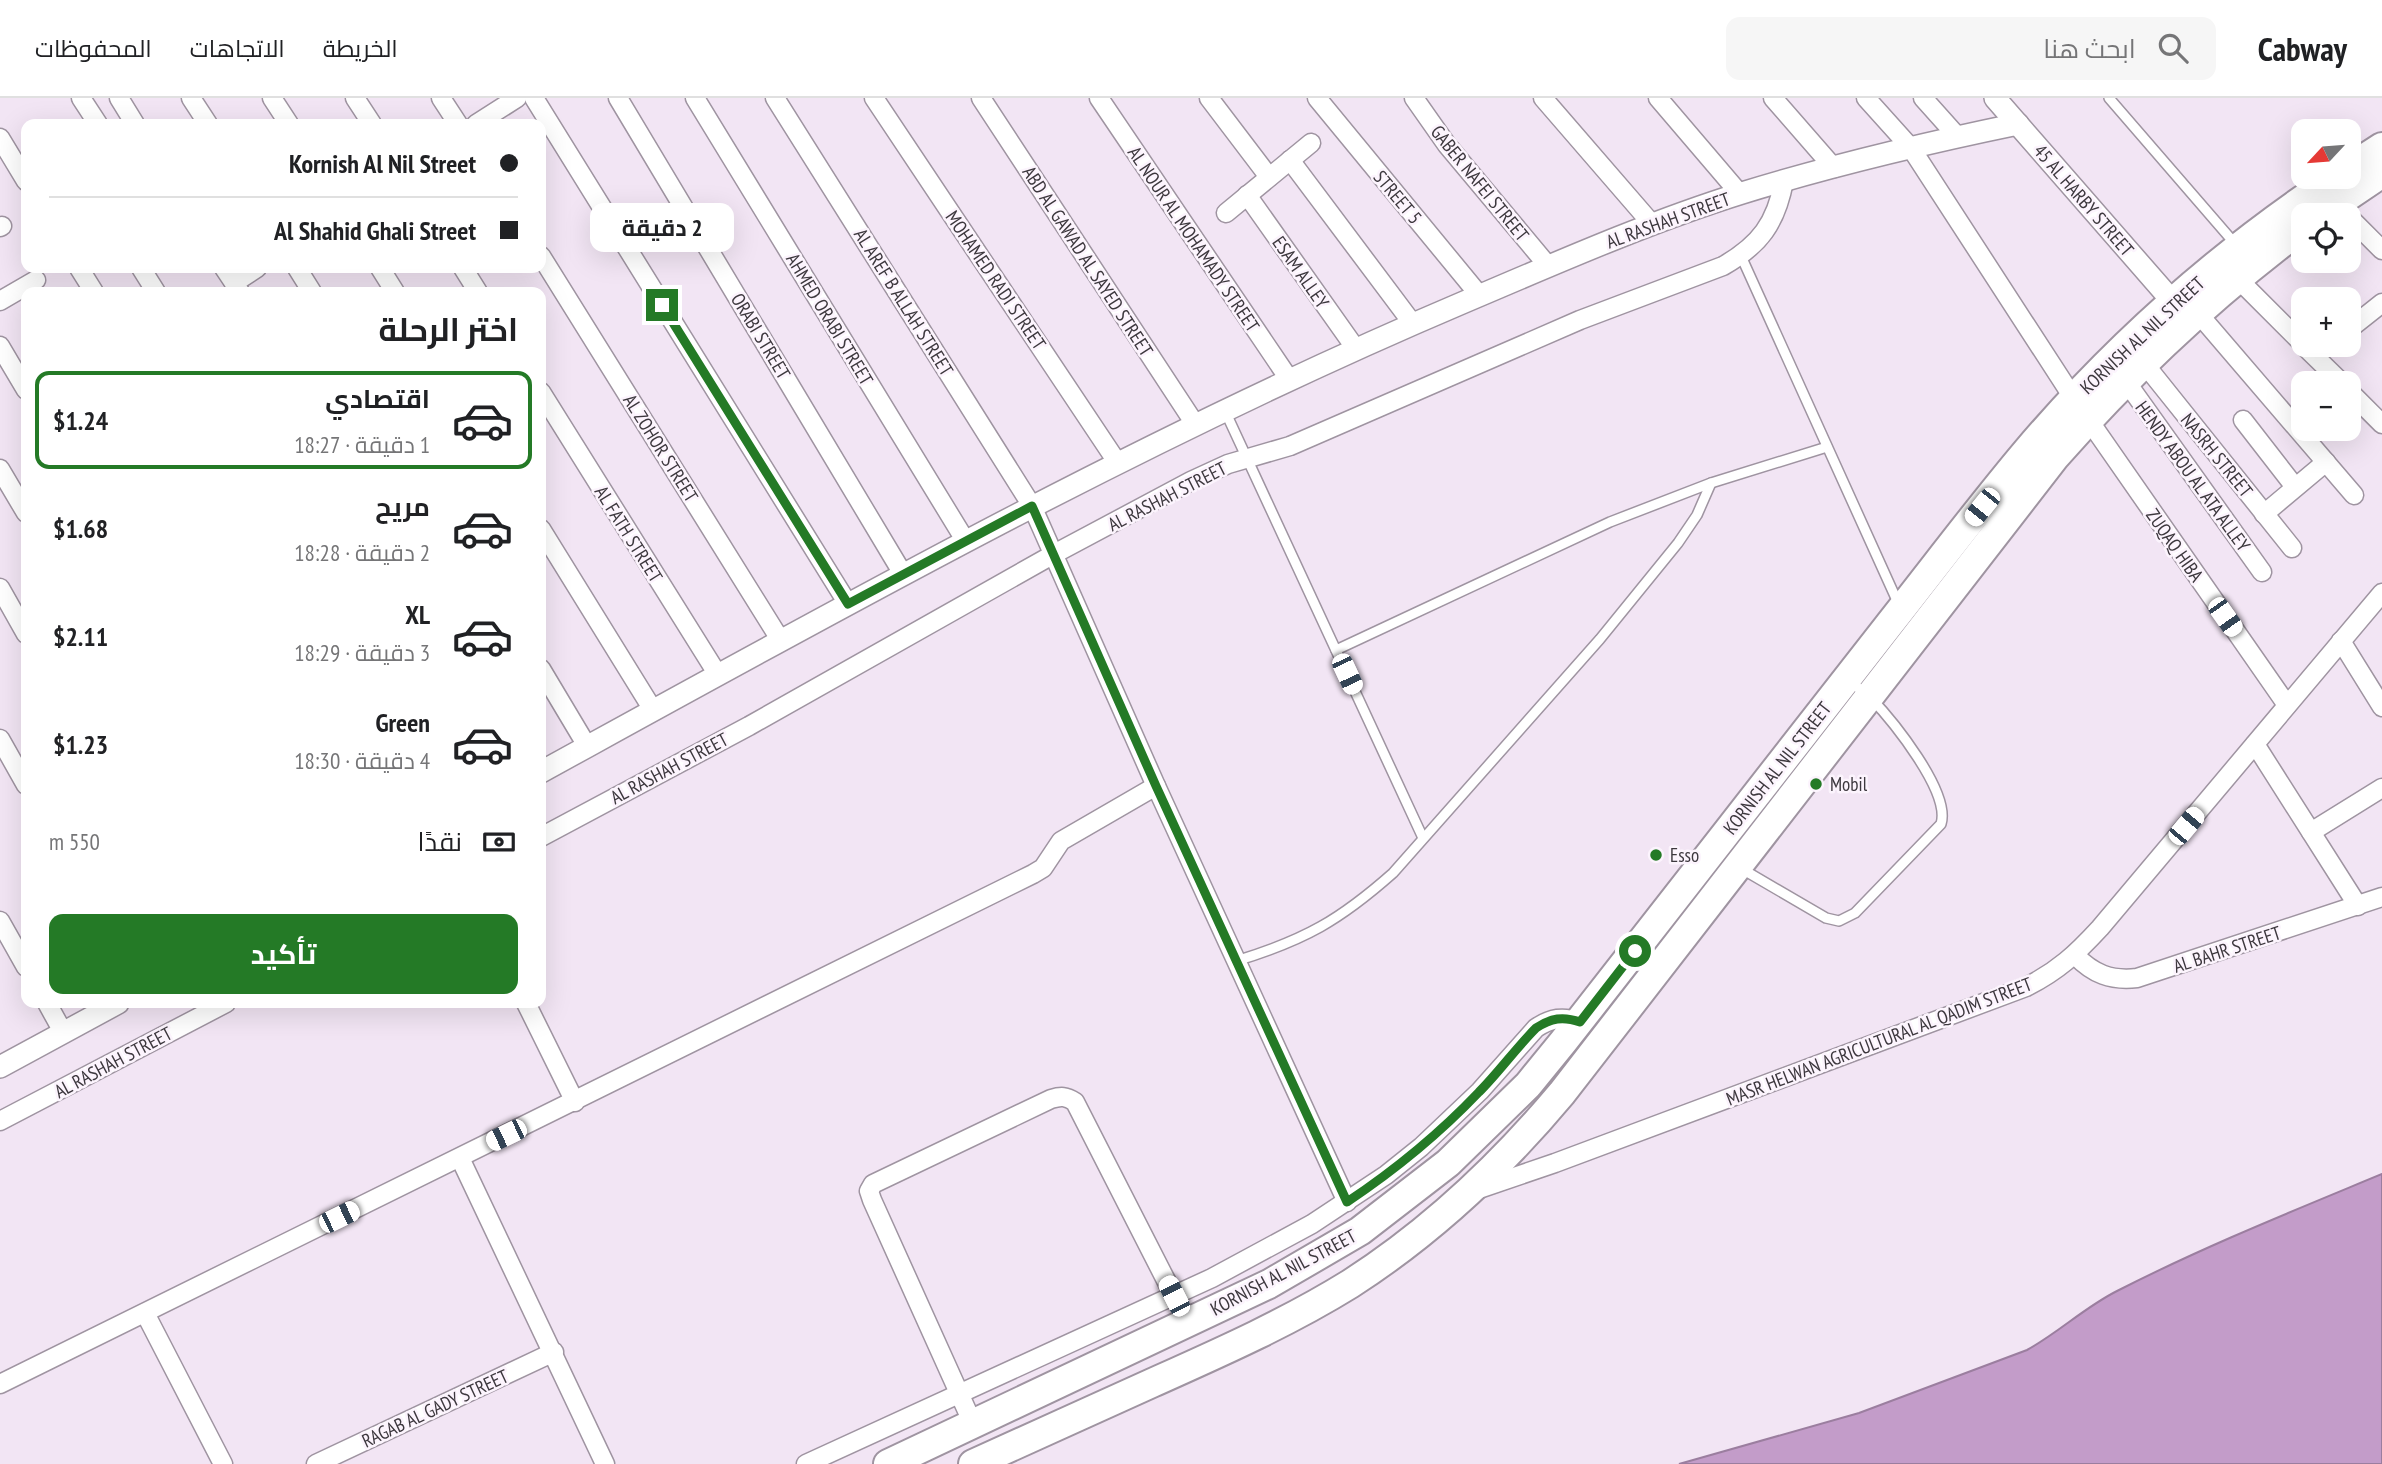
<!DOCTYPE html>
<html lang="ar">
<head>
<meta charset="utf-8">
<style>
	:root { --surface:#fff; --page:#f6f6f6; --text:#202124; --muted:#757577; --line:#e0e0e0; --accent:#247a26 }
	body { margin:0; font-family:"PT Sans Narrow",Cairo,sans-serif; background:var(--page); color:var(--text); direction:rtl; height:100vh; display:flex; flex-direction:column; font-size:26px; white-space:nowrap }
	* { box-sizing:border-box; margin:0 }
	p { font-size:23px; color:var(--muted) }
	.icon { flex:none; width:38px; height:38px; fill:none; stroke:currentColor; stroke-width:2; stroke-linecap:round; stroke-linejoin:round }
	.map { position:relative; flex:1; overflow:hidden; direction:ltr }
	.panel { position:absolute; left:21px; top:189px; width:525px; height:721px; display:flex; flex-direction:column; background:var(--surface); border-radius:14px; box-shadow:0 7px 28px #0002; direction:rtl }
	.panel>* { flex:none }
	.guide { position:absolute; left:21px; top:21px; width:525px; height:154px; border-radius:14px; box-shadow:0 7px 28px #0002; direction:rtl; display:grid; align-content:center; height:154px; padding:0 28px; background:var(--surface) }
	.needle { width:46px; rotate:244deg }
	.buttons { position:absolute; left:2291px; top:21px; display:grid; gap:14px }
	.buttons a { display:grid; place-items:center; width:70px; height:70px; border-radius:14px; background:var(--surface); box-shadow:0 7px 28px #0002; font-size:35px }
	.end { position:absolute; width:32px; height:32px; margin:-16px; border:9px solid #247a26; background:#fff; box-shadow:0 0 0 4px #fff }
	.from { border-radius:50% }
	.bubble { position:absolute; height:49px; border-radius:14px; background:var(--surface); box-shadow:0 7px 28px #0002; font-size:23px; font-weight:700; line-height:49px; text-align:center; direction:rtl }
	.car { position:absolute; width:21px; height:42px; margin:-21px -10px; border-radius:9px; box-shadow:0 0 5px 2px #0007; background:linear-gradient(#fff 24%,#345 0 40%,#fff 0 76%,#345 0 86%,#fff 0) }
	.guide b { display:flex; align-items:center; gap:24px; height:66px; font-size:26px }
	.guide b+b { border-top:2px solid var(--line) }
	.guide i { width:18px; height:18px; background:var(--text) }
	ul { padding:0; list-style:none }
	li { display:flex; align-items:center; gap:21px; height:98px; margin:0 14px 10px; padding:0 14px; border:4px solid transparent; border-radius:14px }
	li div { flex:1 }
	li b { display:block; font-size:26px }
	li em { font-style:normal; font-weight:700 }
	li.on { border-color:var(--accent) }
	li>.icon { width:63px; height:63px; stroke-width:1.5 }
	h2 { padding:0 28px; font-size:32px; line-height:84px }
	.pay { display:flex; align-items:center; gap:18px; height:77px; padding:0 28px; font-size:26px }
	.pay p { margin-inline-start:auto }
	.primary-button { display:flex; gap:14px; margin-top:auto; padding:14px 28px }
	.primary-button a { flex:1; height:80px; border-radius:14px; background:var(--accent); color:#fff; font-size:28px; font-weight:700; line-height:80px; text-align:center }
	header { display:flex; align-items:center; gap:42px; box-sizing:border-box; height:98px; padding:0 35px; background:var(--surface); border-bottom:2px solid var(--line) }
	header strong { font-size:33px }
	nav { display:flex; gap:38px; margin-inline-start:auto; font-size:24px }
	.search { width:490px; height:63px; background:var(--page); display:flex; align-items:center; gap:18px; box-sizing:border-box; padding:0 24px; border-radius:14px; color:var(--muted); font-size:26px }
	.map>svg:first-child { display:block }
	.water { fill:#c39cc9; stroke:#9b7e9f; stroke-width:2 }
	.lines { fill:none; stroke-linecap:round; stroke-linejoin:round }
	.service-casing { stroke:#9f94a1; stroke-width:12 }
	.minor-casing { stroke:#9f94a1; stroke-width:21 }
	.tertiary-casing { stroke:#9f94a1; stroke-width:24 }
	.trunk-casing { stroke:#9f94a1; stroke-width:32 }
	.service { stroke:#fff; stroke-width:9 }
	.minor { stroke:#fff; stroke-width:18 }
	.tertiary { stroke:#fff; stroke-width:21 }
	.trunk { stroke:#fff; stroke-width:28 }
	.route { stroke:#247a26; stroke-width:9 }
	.poi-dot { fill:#247a26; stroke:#fcf4fd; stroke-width:2.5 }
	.labels { text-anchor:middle; stroke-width:5; stroke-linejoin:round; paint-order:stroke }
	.street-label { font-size:19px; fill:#3d383e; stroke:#fcf4fd }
	.poi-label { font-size:19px; fill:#3d383e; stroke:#fcf4fd; text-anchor:start }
</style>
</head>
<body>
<header>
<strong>Cabway</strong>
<div class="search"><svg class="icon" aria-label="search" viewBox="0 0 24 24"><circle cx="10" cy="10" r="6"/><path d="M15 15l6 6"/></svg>ابحث هنا</div>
<nav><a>الخريطة</a><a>الاتجاهات</a><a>المحفوظات</a></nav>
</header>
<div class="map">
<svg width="2382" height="1366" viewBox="0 0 2382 1366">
	<rect width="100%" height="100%" fill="#f2e5f4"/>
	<path class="water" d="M2382,1076v290h-703l180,-51 168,-63c31,-17 58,-43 90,-59 86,-44 176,-80 265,-117z"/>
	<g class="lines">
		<defs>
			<g id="service">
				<path d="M2109,0l128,148"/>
				<path d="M1741,158l158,349"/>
				<path d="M1225,313l198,427"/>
				<path d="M1336,552l274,-128 101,-39 116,-36"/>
				<path d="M1742,771l84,49 13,3 16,-8 86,-89c10,-32 -49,-104 -71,-127 -7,-6 -15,-11 -22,-17"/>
				<path d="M1236,863c69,-21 104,-41 157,-88l207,-234 78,-96 19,-28 14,-32"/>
			</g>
			<g id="minor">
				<path d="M81,0l17,26"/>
				<path d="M119,0l16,26"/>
				<path d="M191,0l17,26"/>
				<path d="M272,0l17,26"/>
				<path d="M355,0l17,26"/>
				<path d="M441,0l17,26"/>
				<path d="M534,0l314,506"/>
				<path d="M618,0l285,476"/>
				<path d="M695,0l270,442"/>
				<path d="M775,0l257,408 124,280 191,416"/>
				<path d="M874,0l243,364"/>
				<path d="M981,0l214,326"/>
				<path d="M1099,0l190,281"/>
				<path d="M1209,0l60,79"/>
				<path d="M1317,0l163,198"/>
				<path d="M1414,0l33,47 102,122"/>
				<path d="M1543,0l109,126"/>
				<path d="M1658,0l82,96"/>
				<path d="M1773,0l61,70"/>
				<path d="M1866,0l45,50 163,251"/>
				<path d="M1923,0l34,38"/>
				<path d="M476,26l41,-26"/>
				<path d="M0,40l26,43"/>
				<path d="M1290,62l123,164"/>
				<path d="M1247,97l109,154"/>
				<path d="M1226,115l85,-70"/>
				<path d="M2348,118l34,34"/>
				<path d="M0,129l2,-1"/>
				<path d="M541,158l240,385"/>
				<path d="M79,170l15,24"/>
				<path d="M141,170l15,24"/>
				<path d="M224,170l16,24"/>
				<path d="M297,170l15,24"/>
				<path d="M380,170l15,24"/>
				<path d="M463,170l15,24"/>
				<path d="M2237,180l66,66"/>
				<path d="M234,185l23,-15"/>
				<path d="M0,203l36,-21"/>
				<path d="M2197,214l157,183"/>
				<path d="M2348,232l34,-27"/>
				<path d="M2303,247l39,38"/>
				<path d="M0,248l26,44"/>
				<path d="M2143,264l149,186"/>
				<path d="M2125,282l137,192"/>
				<path d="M2348,292l34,34"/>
				<path d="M541,294l177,283"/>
				<path d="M2088,321l199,286"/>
				<path d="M2243,322l52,67"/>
				<path d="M0,371l26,44"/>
				<path d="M2264,416l62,-52"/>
				<path d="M541,431l112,181"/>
				<path d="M0,490l26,46"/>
				<path d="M2341,543l41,66"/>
				<path d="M541,571l46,77"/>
				<path d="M0,641l26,46"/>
				<path d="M2255,646l103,162"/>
				<path d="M2311,734l71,-44"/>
				<path d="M541,739l208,-111 305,-172 137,-73 37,-17 62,-18 290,-126 143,-54c37,-21 53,-43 61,-85"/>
				<path d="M0,823l26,46"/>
				<path d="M2075,857c18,19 36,26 62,23l245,-81"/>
				<path d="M47,905l16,29"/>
				<path d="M526,905l49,99"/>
				<path d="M0,1023l226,-118"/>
				<path d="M460,1060l145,306"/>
				<path d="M1476,1092l79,-27 471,-176c32,-16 50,-33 74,-59l282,-335"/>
				<path d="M145,1215l78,151"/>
				<path d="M0,1286l1033,-510 10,-6 18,-27 95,-55"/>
				<path d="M973,1326l-101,-224 -3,-9 4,-7 178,-85c10,-3 15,-3 24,3l99,194"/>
				<path d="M316,1366l238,-112"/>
				<path d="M806,1366l406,-186 100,-54 74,-49 35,-28 59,-56 56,-63c15,-10 27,-12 43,-6"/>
			</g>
			<g id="tertiary">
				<path d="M1995,0l178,204"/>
				<path d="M541,674c302,-166 603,-334 921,-469 92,-39 184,-80 280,-110 91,-28 184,-50 276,-69"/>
				<path d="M0,969l118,-64"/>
			</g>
			<g id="trunk">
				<path d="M2348,71l34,-22"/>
				<path d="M2320,117l62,-42"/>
				<path d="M888,1366l381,-180 91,-53 88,-68 80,-78 35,-43c109,-138 216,-278 325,-416 46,-58 90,-117 138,-174 90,-106 195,-199 310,-275"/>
				<path d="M973,1366c60,-27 119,-54 179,-81 67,-30 135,-60 198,-99 81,-52 151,-118 212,-191l493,-636c75,-85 157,-162 248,-230"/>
			</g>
		</defs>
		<use href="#service" class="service-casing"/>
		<use href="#minor" class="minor-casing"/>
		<use href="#tertiary" class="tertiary-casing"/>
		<use href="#trunk" class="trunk-casing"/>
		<use href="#service" class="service"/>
		<use href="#minor" class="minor"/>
		<use href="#tertiary" class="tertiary"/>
		<use href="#trunk" class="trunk"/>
	</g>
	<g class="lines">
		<path class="route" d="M662,207l186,299 184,-98 124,280 191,416c48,-32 92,-68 132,-110 20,-20 37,-44 57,-64 15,-10 27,-12 44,-6l55,-71"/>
	</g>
	<g class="poi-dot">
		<circle cx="1816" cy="686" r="7"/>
		<circle cx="1656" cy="757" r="7"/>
	</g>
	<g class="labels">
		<g class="street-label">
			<text transform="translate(1480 85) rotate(51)" y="7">GABER NAFEI STREET</text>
			<text transform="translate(1398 99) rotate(50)" y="7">STREET 5</text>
			<text transform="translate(2084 102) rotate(49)" y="7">45 AL HARBY STREET</text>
			<text transform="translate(1668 122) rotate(-20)" y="7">AL RASHAH STREET</text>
			<text transform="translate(1194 141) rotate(56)" y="7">AL NOUR AL MOHAMADY STREET</text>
			<text transform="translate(1088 163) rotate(57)" y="7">ABD AL GAWAD AL SAYED STREET</text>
			<text transform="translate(1301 174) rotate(55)" y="7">ESAM ALLEY</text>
			<text transform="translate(996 182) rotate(56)" y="7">MOHAMED RADI STREET</text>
			<text transform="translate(904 204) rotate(58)" y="7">AL AREF B ALLAH STREET</text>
			<text transform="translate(830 221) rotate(59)" y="7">AHMED ORABI STREET</text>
			<text transform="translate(2142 237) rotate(-43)" y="7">KORNISH AL NIL STREET</text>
			<text transform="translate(761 238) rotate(59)" y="7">ORABI STREET</text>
			<text transform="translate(661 350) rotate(58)" y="7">AL ZOHOR STREET</text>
			<text transform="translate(2217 357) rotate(51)" y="7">NASRH STREET</text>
			<text transform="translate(2193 378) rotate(54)" y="7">HENDY ABOU AL ATA ALLEY</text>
			<text transform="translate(1167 398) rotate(-27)" y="7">AL RASHAH STREET</text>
			<text transform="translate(629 436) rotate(58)" y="7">AL FATH STREET</text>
			<text transform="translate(2175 447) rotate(55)" y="7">ZUQAQ HIBA</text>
			<text transform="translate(669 670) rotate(-28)" y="7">AL RASHAH STREET</text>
			<text transform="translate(1777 670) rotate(-52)" y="7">KORNISH AL NIL STREET</text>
			<text transform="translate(2227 851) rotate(-18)" y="7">AL BAHR STREET</text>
			<text transform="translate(1879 943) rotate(-21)" y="7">MASR HELWAN AGRICULTURAL AL QADIM STREET</text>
			<text transform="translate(113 964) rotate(-28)" y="7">AL RASHAH STREET</text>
			<text transform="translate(1283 1174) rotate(-28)" y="7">KORNISH AL NIL STREET</text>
			<text transform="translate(435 1310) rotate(-25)" y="7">RAGAB AL GADY STREET</text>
		</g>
		<g class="poi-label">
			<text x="1830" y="693">Mobil</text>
			<text x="1670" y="764">Esso</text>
		</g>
	</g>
</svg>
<div class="buttons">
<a><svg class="needle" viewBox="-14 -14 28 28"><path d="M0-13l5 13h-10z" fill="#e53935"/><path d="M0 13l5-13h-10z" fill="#757577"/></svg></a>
<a><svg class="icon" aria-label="locate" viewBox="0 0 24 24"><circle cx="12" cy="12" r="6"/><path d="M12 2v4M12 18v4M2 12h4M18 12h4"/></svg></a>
<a>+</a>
<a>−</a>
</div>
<i class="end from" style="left:1635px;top:853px"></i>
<i class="end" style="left:662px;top:207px"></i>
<div class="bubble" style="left:590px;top:105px;width:144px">2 دقيقة</div>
<i class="car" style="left:1982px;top:409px;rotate:219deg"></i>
<i class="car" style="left:2225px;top:519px;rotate:145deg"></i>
<i class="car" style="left:1347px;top:576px;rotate:155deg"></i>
<i class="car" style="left:2186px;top:728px;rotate:40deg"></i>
<i class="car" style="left:506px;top:1037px;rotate:244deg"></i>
<i class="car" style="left:339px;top:1119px;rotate:64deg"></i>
<i class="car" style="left:1174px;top:1198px;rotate:333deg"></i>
<div class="guide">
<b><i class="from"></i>Kornish Al Nil Street</b>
<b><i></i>Al Shahid Ghali Street</b>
</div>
<section class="panel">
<h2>اختر الرحلة</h2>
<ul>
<li class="on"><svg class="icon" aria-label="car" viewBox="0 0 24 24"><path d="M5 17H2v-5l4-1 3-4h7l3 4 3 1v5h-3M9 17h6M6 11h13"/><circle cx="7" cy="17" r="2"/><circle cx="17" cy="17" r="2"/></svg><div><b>اقتصادي</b><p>1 دقيقة · 18:27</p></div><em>$1.24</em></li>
<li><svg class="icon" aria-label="car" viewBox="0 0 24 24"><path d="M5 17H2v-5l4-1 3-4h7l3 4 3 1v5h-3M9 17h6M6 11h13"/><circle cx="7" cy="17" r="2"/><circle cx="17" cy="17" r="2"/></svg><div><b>مريح</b><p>2 دقيقة · 18:28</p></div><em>$1.68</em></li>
<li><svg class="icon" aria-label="car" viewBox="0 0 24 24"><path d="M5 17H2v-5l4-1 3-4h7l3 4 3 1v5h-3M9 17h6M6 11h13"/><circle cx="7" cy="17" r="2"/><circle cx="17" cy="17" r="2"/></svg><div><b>XL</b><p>3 دقيقة · 18:29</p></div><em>$2.11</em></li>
<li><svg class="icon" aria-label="car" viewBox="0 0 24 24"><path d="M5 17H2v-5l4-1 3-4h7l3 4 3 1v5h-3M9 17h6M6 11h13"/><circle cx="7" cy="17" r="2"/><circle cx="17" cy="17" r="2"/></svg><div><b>Green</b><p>4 دقيقة · 18:30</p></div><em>$1.23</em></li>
</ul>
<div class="pay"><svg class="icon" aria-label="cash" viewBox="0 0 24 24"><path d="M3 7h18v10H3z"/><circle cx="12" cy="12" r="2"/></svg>نقدًا<p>550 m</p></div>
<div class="primary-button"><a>تأكيد</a></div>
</section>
</div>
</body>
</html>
